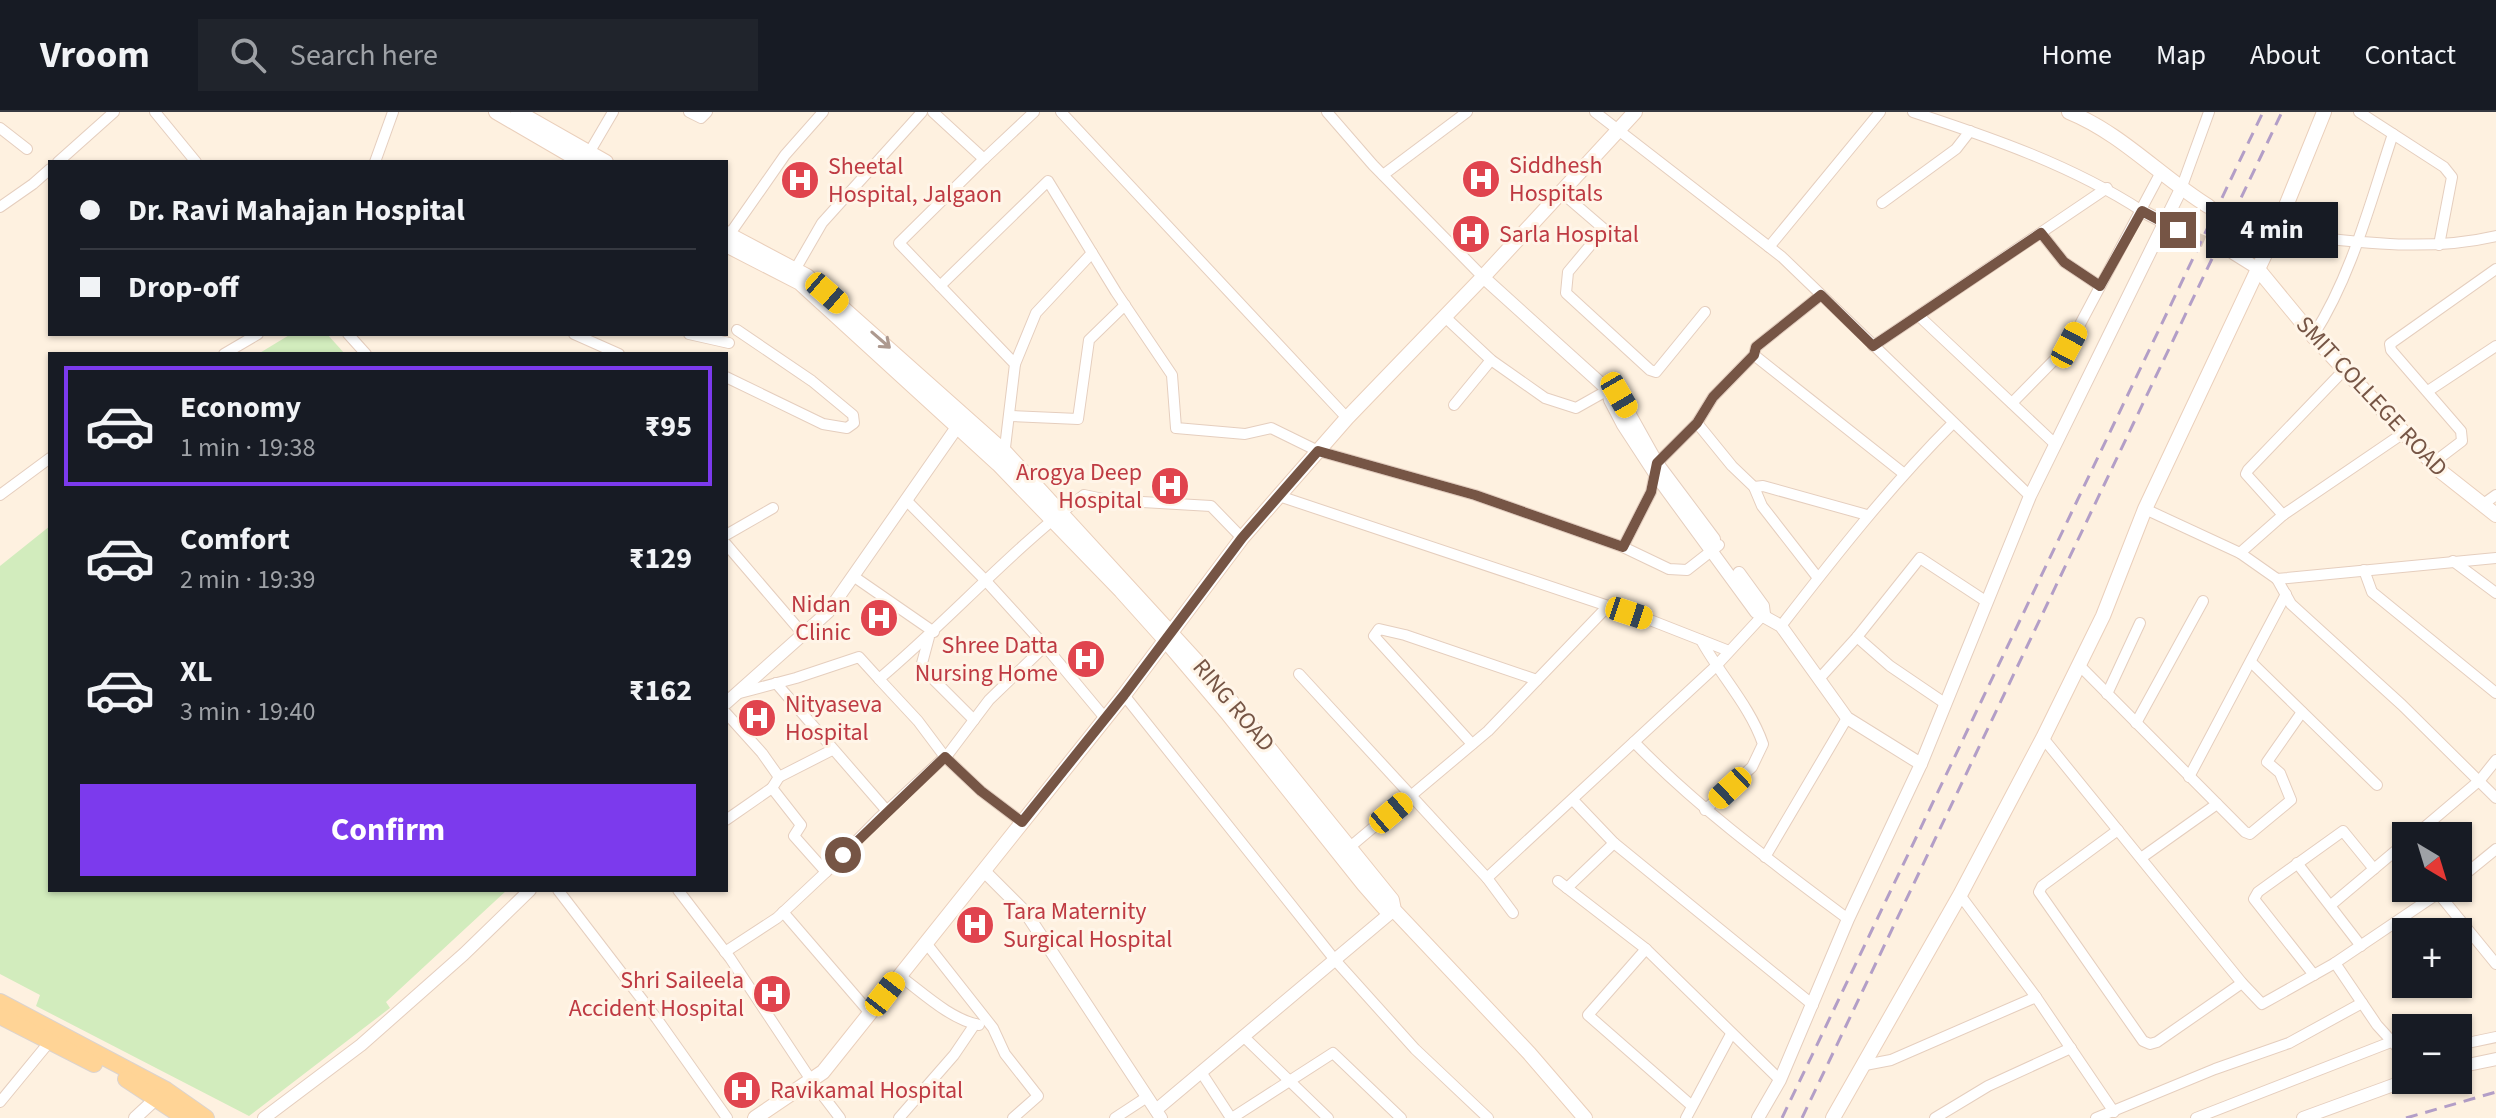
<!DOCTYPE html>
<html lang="en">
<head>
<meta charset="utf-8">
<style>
	:root { --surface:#171b24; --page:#20242c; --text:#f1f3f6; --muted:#9ea1a6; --line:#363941; --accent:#7c3aed }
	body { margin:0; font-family:"Source Sans 3",sans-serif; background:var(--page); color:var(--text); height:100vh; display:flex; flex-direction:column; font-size:30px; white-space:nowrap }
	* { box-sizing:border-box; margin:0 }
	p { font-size:26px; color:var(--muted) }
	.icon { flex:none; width:44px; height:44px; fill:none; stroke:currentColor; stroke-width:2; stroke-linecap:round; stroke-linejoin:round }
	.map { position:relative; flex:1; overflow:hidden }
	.side { position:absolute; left:48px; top:240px; width:680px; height:540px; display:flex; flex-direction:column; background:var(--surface); border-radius:0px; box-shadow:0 2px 6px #0004 }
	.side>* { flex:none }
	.banner { position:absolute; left:48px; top:48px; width:680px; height:176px; border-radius:0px; box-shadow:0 2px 6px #0004; display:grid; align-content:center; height:176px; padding:0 32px; background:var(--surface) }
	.needle { width:52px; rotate:142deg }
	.tools { position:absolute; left:2392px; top:710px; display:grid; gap:16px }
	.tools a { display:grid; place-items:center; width:80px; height:80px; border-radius:0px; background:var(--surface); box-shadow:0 2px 6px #0004; font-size:40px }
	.end { position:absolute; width:36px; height:36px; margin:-18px; border:10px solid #765545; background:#fff; box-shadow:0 0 0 4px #fff }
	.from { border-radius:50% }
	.bubble { position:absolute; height:56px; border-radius:0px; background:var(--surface); box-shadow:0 2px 6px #0004; font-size:26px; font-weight:700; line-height:56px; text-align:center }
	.car { position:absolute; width:24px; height:48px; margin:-24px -12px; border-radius:10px; box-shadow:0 0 6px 2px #0007; background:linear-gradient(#f5c518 24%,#345 0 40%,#f5c518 0 76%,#345 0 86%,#f5c518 0) }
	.banner b { display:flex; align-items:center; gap:28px; height:76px; font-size:30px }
	.banner b+b { border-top:2px solid var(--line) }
	.banner i { width:20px; height:20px; background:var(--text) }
	ul { padding:14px 0 0; list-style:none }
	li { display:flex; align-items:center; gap:24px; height:120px; margin:0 16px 12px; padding:0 16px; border:4px solid transparent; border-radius:0px }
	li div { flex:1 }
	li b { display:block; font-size:30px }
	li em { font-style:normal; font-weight:700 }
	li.current { border-color:var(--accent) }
	li>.icon { width:72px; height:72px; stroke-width:1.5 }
	.button { display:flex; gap:16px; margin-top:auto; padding:16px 32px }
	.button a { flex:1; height:92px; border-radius:0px; background:var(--accent); color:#fff; font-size:32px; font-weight:700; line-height:92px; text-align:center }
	header { display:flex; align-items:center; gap:48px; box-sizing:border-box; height:112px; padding:0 40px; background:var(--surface); border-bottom:2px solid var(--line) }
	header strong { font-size:38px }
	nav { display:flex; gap:44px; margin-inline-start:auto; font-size:28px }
	.search { width:560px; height:72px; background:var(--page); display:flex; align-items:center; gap:20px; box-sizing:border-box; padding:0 28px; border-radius:0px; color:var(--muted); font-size:30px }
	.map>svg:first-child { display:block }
	.pitch { fill:#d2ecbd }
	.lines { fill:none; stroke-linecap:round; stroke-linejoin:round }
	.tertiary-tunnel { stroke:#dccab9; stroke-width:12; stroke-dasharray:12 6; stroke-linecap:butt }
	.secondary-tunnel { stroke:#dccab9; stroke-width:14; stroke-dasharray:14 7; stroke-linecap:butt }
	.minor-casing { stroke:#e5cebe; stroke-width:12 }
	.tertiary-casing { stroke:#e5cebe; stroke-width:14 }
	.secondary-casing { stroke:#eacfbb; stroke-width:16 }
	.primary-casing { stroke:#dbd3cf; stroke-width:18 }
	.minor { stroke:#fff; stroke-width:10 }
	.tertiary { stroke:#fff; stroke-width:12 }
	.secondary { stroke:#fff; stroke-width:14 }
	.primary { stroke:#ffd496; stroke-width:16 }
	.rail { stroke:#b39ec7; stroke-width:3; stroke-dasharray:12 8; stroke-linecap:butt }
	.oneway { stroke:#ad998f }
	.route { stroke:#765545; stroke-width:10 }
	.labels { text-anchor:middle; stroke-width:6; stroke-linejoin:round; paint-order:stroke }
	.health-label { font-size:24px; fill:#be3a42; stroke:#fff5e8; text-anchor:start }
	.street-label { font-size:24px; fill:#765545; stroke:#fff5e8 }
</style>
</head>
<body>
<header>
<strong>Vroom</strong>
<div class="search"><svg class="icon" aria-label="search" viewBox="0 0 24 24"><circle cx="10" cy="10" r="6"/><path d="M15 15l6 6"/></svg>Search here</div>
<nav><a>Home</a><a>Map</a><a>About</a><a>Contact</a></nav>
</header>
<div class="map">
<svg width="2496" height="1006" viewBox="0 0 2496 1006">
	<rect width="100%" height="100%" fill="#fef1e0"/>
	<g class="pitch">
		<path d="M291,222h36l18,20h-87z"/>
		<path d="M50,414v364h457l-121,112 4,6 -141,108 -213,-110 4,-11 -40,-21v-408z"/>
	</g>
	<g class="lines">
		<path class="tertiary-tunnel" d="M2193,125l40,16"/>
		<path class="secondary-tunnel" d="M2208,94l33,17"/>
		<defs>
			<g id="minor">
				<path d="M155,0l41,50"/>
				<path d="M689,0l12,6 6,-6"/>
				<path d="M933,0l51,47 -85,84 116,121 -11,92"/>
				<path d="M1061,0l286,306"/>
				<path d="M1327,0l46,53 110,112"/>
				<path d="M1595,0l187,145 248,239"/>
				<path d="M1913,0c79,26 158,53 229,99"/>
				<path d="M2359,0l85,55 8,10 -13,68"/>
				<path d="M0,16l27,21"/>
				<path d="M586,46l27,-46"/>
				<path d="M984,47l50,-47"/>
				<path d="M58,50l56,-50"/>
				<path d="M375,50l18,-50"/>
				<path d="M1383,63l84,-63"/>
				<path d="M2181,77l28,-77"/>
				<path d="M1561,80l43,37 -36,43 -2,21 84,77 6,2 49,-60"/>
				<path d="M1882,91l74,-54 14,-18"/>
				<path d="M0,95l33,-23 17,-15"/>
				<path d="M2041,121l23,29 36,24"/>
				<path d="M2275,121c73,8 149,20 221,3"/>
				<path d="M727,126l58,-83 38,-43"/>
				<path d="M1769,135l111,-135"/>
				<path d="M792,163l30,-52 100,-111"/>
				<path d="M940,174l108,-105 68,111 56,83 4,53 69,6 26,-6 47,23 157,44 148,52 46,22 18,1 32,-25"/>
				<path d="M1919,204l136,128"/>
				<path d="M1445,205l46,43 54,38 31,10 32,-18"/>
				<path d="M348,222l18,20"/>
				<path d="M574,222l45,20"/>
				<path d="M689,222l40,9"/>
				<path d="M2313,224c39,-61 57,-133 80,-202"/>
				<path d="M1873,234l234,-158"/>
				<path d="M224,242l34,-20"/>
				<path d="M1754,243l149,118"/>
				<path d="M1015,252l21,-51 56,-60"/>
				<path d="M726,265l97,47 24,4 7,-5 -1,-8 -41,-34 -75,-51"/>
				<path d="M2428,279l68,-45"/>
				<path d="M2012,291l57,-58 92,-173"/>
				<path d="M1454,293l37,-45"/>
				<path d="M1010,304l68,3 11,-79 36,-35"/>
				<path d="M1697,311l35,43 22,21 8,19 56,72"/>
				<path d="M2433,351l29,-22 -1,-10 -70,-81 -1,-6 106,-75"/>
				<path d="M1754,375l9,-1 104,29"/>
				<path d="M0,383l50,-37"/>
				<path d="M1279,384l371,124 79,31"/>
				<path d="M906,388l80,81 59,65"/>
				<path d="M2482,393l14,-10"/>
				<path d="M2145,397l95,44 37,26 219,-21"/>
				<path d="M2283,403l-37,-41 2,-4 96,-100"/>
				<path d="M726,423l47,-27"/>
				<path d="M726,432l77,90"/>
				<path d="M1623,435l28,-55 6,-29 40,-40 16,-26 41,-42 2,-8 65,-52"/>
				<path d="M2240,441l43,-38 122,-83"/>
				<path d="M2453,449l43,32"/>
				<path d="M2364,458l8,22 124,101"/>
				<path d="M853,464l81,56"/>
				<path d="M2277,467l14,25 111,101 94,93"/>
				<path d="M1781,514c55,-71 109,-140 172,-203"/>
				<path d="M929,525l-8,30 53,53"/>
				<path d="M1857,525l33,29 56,38"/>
				<path d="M1701,528c19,35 49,66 62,104l-11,23 -47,43"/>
				<path d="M2251,550l126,123"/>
				<path d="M2079,553l166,167 5,2 41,-34 -11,-27 -13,-11 35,-50"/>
				<path d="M1299,562l188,204 26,35"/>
				<path d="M1819,567l38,-42 63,-79 67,44"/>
				<path d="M776,571l111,128"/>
				<path d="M736,582l60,-16 63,-21 20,22"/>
				<path d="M2107,582l33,-71"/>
				<path d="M1124,583l211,265 80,89 73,69"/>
				<path d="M726,601l36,40 17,24 -7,11 29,37 -7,11 32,36"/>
				<path d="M2136,611l67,-122"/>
				<path d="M2043,626l199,245 20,21 73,-41 111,-75"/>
				<path d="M1634,630c65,67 139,121 214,177"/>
				<path d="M1472,632l-98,-108 5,-7 26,6 132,45"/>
				<path d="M779,665l53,-27"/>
				<path d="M2189,665l97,-183"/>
				<path d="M1573,688l41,43 199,162"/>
				<path d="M726,708l46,-32"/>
				<path d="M1022,710l-41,-31 -36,-34 -27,-36 -39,-42c70,-59 132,-129 205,-184l24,5 103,6 31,32"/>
				<path d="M2118,718l-76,56 -3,6 104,149 7,3 7,-2 85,-59"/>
				<path d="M2414,724l66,-56 16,-20"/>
				<path d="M1344,740l144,-121 120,-125"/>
				<path d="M1765,745l82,-139"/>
				<path d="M2141,746l76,-54"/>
				<path d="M2297,751l64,83"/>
				<path d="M1487,766l228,-211 49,-53"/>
				<path d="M2458,768l38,-31"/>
				<path d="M1558,769l88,68 134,131"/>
				<path d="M1567,776l47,-45"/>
				<path d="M558,778l99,129 70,99"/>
				<path d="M678,778l52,68 81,122 29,38"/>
				<path d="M2438,781l58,71"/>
				<path d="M1960,783l76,102 78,115"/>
				<path d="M2331,793l75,-63"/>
				<path d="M783,800l87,101"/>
				<path d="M926,831l67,85 12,26 33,42 -25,22"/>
				<path d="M1646,837l-58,66 104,91"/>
				<path d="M725,840l52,-34 49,-46 52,-53 71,-66 40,-53 56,-54 60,72"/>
				<path d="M2335,851l42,62 29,32"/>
				<path d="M2314,863l-60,-76 4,-7 85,-61 31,38"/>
				<path d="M900,864c23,17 50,43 79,49"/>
				<path d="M1243,924l85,82"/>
				<path d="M2458,933l38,-8"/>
				<path d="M1865,953l26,-5 145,-63"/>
				<path d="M1201,960l30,46"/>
				<path d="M0,990l51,-62"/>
				<path d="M899,1006l55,-63 21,-31"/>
				<path d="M1115,1006l32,-21"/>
				<path d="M1232,1006l101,-65 68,65"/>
				<path d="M1686,1006l45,-84"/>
				<path d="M1935,1006l53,-32 83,-38"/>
				<path d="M2096,1006l119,-49 74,-26 73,-40"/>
				<path d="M2196,1006l195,-76"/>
			</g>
			<g id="tertiary">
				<path d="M2142,99l51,26"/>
				<path d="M2233,141l24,15"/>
				<path d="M1483,165l125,113 11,5 38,68 57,76"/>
				<path d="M1608,278l2,10 13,25 32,49 101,138 25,14 66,92 74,46"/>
				<path d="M1739,461l24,33 1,8"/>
				<path d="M726,591l102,-91 134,-192"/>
				<path d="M984,759l42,42 135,205"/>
				<path d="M2458,955l38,-8"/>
				<path d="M1156,998l238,-200"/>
				<path d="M135,1006l26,-24"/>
				<path d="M264,1006l97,-73 103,-91 66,-64"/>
				<path d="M1758,1006l22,-38 68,-161 73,-155 109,-268 151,-307"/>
				<path d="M2303,1006l104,-38"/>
			</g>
			<g id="secondary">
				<path d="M496,0l86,50"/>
				<path d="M518,0l88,50"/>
				<path d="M2069,0c52,21 92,65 139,94"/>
				<path d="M2241,111l34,10"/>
				<path d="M726,121l81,43 199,177 208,227 178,220 2,10 135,143 56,65"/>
				<path d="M726,133l74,38 198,181 123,127 44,49 62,73 137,172 21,24 9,1"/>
				<path d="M2257,156l56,68 126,134 57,45"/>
				<path d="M755,1006l68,-46 301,-377 118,-157 105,-120 136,-141 152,-165"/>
				<path d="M1833,1006l127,-223 83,-157 60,-122 42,-107 130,-276 49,-121"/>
			</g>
			<g id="primary">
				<path d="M0,890l166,88 40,28"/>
				<path d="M0,904l94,48"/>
				<path d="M126,967l59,39"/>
			</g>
		</defs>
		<use href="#minor" class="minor-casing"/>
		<use href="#tertiary" class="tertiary-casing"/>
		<use href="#secondary" class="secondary-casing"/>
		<use href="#primary" class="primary-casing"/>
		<use href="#minor" class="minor"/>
		<use href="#tertiary" class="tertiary"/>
		<use href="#secondary" class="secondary"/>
		<use href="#primary" class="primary"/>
		<g class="rail">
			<path d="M1782,1006l481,-1006"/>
			<path d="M1802,1006l480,-1006"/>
			<path d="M2406,1006l90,-26"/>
		</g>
	</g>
	<defs><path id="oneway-shaft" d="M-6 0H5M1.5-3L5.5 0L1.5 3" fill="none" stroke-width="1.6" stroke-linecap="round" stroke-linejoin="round" transform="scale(2)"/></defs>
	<use class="oneway" href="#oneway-shaft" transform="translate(881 228) rotate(41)"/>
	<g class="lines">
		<path class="route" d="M843,743l102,-98 36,34 41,31 102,-127 118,-157 76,-87 157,44 148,52 28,-55 6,-29 40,-40 16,-26 41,-42 2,-8 65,-52 52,51 168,-113 23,29 36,24 42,-75 36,19"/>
	</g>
	<defs>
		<symbol id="hospital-disc" viewBox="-11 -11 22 22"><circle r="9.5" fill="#e0444e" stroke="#fff5e8"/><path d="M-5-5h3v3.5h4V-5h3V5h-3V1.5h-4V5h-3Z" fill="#fff"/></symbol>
	</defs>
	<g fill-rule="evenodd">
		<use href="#hospital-disc" x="1459" y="45" width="44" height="44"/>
		<use href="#hospital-disc" x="778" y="46" width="44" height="44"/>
		<use href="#hospital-disc" x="1449" y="100" width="44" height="44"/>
		<use href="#hospital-disc" x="1148" y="352" width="44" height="44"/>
		<use href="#hospital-disc" x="857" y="484" width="44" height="44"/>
		<use href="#hospital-disc" x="1064" y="525" width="44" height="44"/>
		<use href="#hospital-disc" x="735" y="584" width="44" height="44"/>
		<use href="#hospital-disc" x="953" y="791" width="44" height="44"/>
		<use href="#hospital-disc" x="750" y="860" width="44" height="44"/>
		<use href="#hospital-disc" x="720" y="956" width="44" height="44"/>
	</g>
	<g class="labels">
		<g class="health-label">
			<text x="1509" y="61">Siddhesh<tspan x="1509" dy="28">Hospitals</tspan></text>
			<text x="828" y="62">Sheetal<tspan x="828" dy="28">Hospital, Jalgaon</tspan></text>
			<text x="1499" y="130">Sarla Hospital</text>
			<text x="1142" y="368" text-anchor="end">Arogya Deep<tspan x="1142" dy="28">Hospital</tspan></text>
			<text x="851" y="500" text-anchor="end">Nidan<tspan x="851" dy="28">Clinic</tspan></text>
			<text x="1058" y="541" text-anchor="end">Shree Datta<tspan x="1058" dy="28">Nursing Home</tspan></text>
			<text x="785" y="600">Nityaseva<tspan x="785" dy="28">Hospital</tspan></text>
			<text x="1003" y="807">Tara Maternity<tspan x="1003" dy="28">Surgical Hospital</tspan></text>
			<text x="744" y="876" text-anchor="end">Shri Saileela<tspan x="744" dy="28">Accident Hospital</tspan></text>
			<text x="770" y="986">Ravikamal Hospital</text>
		</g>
		<g class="street-label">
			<text transform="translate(2372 284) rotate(47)" y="8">SMIT COLLEGE ROAD</text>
			<text transform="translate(1234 593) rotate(50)" y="8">RING ROAD</text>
		</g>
	</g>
</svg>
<div class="tools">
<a><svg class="needle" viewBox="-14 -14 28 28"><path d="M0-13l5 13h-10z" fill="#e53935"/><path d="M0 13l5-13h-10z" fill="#9ea1a6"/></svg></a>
<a>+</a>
<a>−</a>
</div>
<i class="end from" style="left:843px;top:743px"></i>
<i class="end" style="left:2178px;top:118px"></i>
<div class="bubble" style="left:2206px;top:90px;width:132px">4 min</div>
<i class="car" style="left:827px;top:181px;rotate:131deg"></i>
<i class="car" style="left:2069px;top:233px;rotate:28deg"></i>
<i class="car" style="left:1619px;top:283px;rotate:150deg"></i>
<i class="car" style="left:1629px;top:501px;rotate:108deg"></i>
<i class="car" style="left:1730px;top:676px;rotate:227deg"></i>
<i class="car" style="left:1391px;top:701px;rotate:50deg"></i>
<i class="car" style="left:885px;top:882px;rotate:38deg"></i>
<div class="banner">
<b><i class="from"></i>Dr. Ravi Mahajan Hospital</b>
<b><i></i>Drop-off</b>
</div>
<section class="side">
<ul>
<li class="current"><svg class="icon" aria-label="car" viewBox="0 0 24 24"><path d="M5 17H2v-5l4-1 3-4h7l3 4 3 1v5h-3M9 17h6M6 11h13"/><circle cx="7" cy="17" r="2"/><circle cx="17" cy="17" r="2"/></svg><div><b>Economy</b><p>1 min · 19:38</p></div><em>₹95</em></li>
<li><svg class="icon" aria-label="car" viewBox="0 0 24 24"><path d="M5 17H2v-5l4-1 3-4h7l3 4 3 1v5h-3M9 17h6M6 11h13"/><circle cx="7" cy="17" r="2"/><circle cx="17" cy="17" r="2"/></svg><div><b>Comfort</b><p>2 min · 19:39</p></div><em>₹129</em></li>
<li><svg class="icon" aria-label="car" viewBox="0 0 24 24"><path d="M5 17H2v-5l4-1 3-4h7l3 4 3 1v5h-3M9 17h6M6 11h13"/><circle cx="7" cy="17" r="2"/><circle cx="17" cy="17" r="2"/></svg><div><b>XL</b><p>3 min · 19:40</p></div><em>₹162</em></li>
</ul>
<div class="button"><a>Confirm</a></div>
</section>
</div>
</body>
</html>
